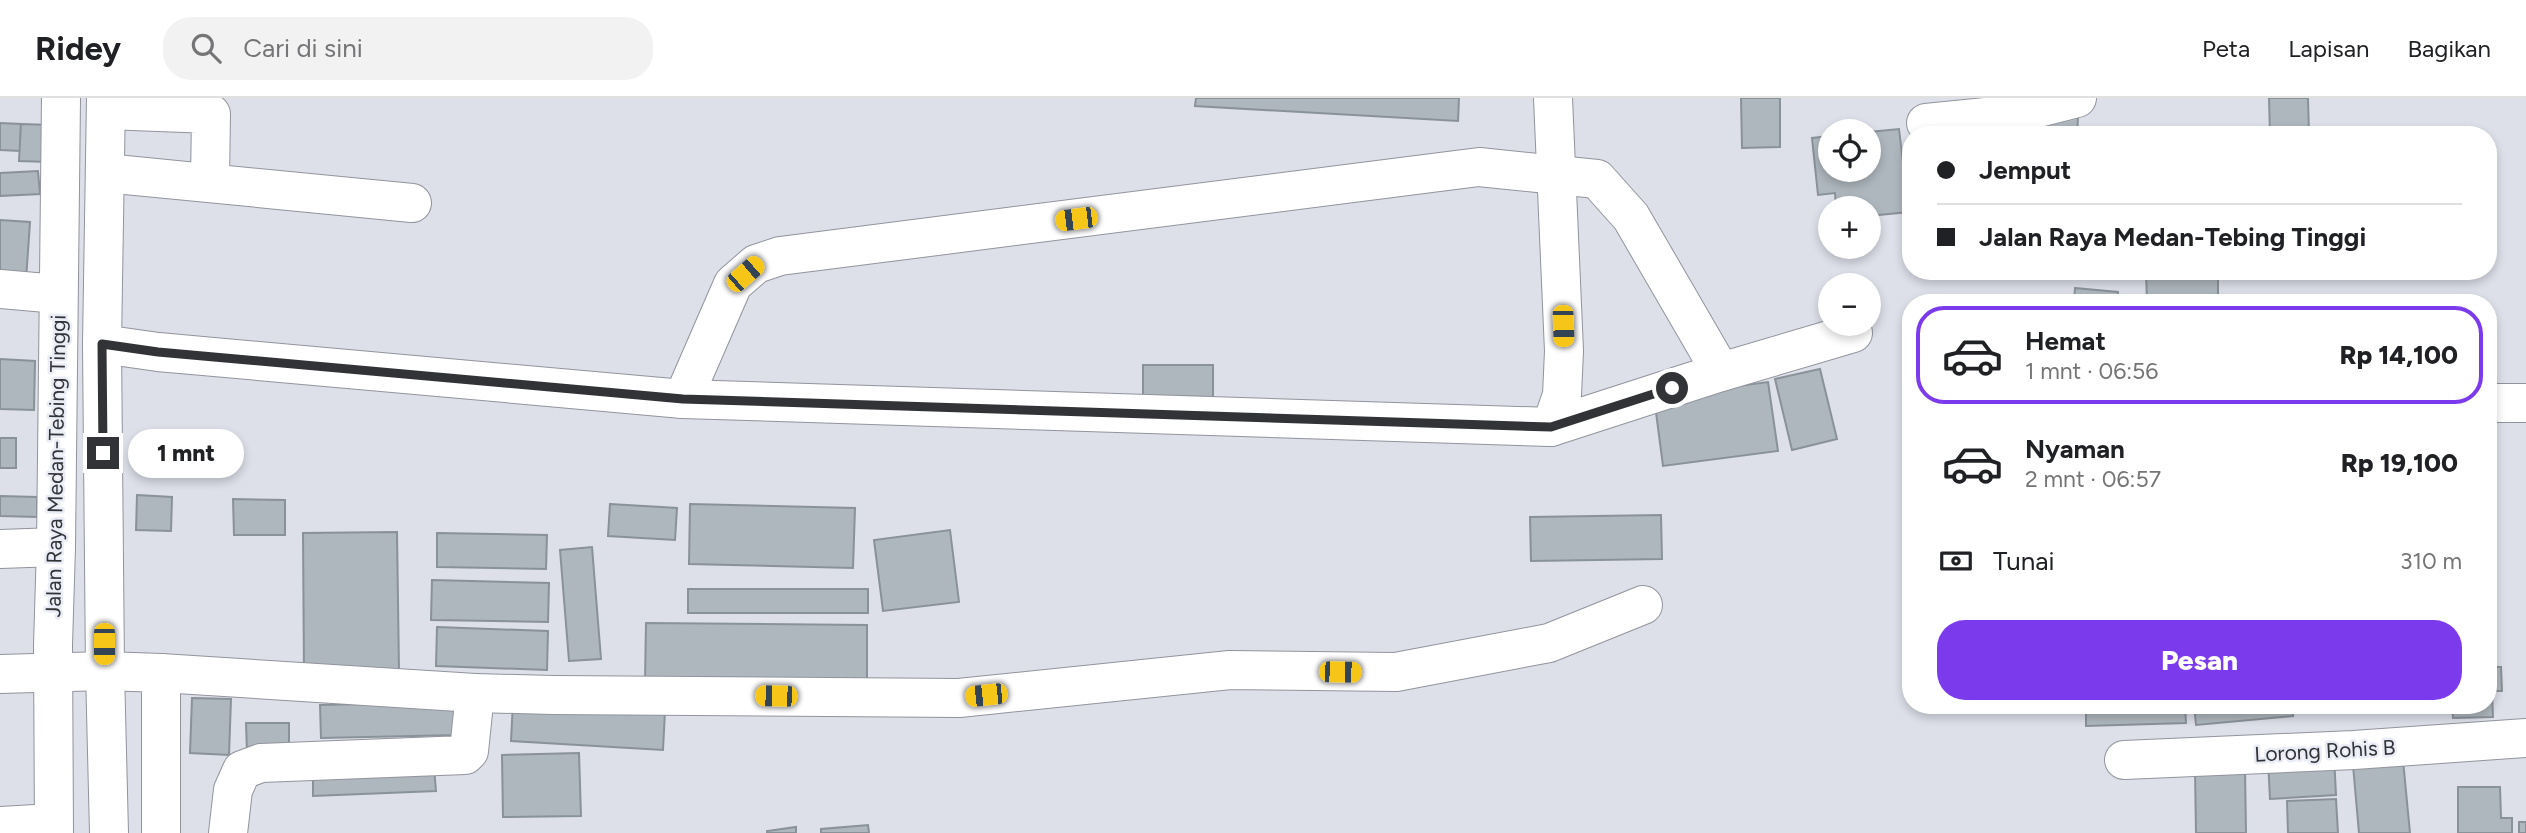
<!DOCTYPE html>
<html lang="id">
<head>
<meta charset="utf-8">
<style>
	:root { --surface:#fff; --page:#f2f2f2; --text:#202124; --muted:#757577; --line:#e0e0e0; --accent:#7c3aed }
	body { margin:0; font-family:Figtree,sans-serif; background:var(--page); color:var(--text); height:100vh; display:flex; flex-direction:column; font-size:26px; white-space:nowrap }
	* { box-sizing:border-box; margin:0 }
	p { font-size:23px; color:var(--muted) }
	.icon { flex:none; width:38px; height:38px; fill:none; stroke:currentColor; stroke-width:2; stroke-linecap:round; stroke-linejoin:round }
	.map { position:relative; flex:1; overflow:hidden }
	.sheet { position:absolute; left:1902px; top:196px; width:595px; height:420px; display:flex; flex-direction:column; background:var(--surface); border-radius:28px; box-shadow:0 4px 10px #0003 }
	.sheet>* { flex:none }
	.guide { position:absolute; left:1902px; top:28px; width:595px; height:154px; border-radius:28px; box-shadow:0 4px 10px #0003; display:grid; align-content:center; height:154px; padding:0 35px; background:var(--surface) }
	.buttons { position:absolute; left:1818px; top:21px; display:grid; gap:14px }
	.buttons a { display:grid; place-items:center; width:63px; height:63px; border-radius:50%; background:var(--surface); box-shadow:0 4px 10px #0003; font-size:35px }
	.end { position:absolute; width:32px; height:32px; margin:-16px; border:9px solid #323337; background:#fff; box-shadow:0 0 0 4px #fff }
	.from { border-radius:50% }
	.bubble { position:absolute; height:49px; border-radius:24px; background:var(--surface); box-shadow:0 4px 10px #0003; font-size:23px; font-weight:800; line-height:49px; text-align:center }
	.car { position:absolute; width:21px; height:42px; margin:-21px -10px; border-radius:9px; box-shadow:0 0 5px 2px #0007; background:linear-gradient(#f5c518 24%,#345 0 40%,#f5c518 0 76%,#345 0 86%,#f5c518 0) }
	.guide b { display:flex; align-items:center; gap:24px; height:66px; font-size:26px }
	.guide b+b { border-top:2px solid var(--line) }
	.guide i { width:18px; height:18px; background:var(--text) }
	ul { padding:12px 0 0; list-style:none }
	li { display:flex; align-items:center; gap:21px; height:98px; margin:0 14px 10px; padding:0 21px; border:4px solid transparent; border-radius:28px }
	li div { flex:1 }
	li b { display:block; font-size:26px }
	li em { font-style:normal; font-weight:800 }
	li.selected { border-color:var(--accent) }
	li>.icon { width:63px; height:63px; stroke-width:1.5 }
	.pay { display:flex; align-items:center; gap:18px; height:77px; padding:0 35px; font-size:26px }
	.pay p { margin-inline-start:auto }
	.action { display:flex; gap:14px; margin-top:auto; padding:14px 35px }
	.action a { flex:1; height:80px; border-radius:28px; background:var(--accent); color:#fff; font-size:28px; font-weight:800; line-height:80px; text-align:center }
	header { display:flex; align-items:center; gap:42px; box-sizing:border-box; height:98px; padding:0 35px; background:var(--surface); border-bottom:2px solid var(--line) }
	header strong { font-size:33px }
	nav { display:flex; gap:38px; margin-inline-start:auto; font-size:24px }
	.search { width:490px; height:63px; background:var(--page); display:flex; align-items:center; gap:18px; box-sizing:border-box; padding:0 24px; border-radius:28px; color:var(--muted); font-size:26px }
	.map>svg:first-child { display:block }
	.building { fill:#aeb7be; stroke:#8a9299; stroke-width:2 }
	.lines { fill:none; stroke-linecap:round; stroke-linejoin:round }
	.minor-casing { stroke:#92949d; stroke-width:40 }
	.highway-casing { stroke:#92949d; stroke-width:40 }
	.minor { stroke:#fff; stroke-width:38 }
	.highway { stroke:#fff; stroke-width:38 }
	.route { stroke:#323337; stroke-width:9 }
	.labels { text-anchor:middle; stroke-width:5; stroke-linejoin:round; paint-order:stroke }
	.street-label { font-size:21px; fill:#323337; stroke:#eaecf6 }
</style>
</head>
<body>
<header>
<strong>Ridey</strong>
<div class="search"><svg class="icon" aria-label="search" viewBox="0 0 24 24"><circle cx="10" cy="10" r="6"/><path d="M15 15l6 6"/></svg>Cari di sini</div>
<nav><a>Peta</a><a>Lapisan</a><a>Bagikan</a></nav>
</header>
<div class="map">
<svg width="2526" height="735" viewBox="0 0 2526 735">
	<rect width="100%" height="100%" fill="#dddfe9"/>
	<g class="building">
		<path d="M1196,0h263l-1,23 -263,-15z"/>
		<path d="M1741,0h39v49l-38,1z"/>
		<path d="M2269,0h39l1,37h-39z"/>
		<path d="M2040,17l38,3 -1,17h-39z"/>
		<path d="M0,25l21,1 -1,27 -20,-1z"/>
		<path d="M21,26l30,1 -2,37 -30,-1z"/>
		<path d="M1899,31l10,83 -40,4v-8h-33l-1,-15 -17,2 -6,-57 18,-2v34h39v-38z"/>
		<path d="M38,73l2,23 -40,2v-23z"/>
		<path d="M0,122l30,2 -4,58 -26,-2z"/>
		<path d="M2146,173h72v32h-71z"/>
		<path d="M2280,173h28v4l-28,1z"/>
		<path d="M2075,190l43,4 -1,11h-43z"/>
		<path d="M0,261l35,2 -1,49 -34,-1z"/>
		<path d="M1143,267h70v32l-70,-1z"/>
		<path d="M1820,271l17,70 -45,11 -17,-71z"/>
		<path d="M1768,284l10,69 -115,15 -9,-69z"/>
		<rect x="0" y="340" width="16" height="30"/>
		<path d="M137,397l35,2 -1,34 -35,-1z"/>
		<path d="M0,398l37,1v20l-37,-1z"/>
		<path d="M233,401l52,1v35h-51z"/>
		<path d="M610,406l67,4 -2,32 -67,-4z"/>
		<path d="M690,406l165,4 -2,60 -164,-4z"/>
		<path d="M1661,417l1,44 -131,2 -1,-44z"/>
		<path d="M950,432l9,72 -76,9 -9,-71z"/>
		<path d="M397,434l2,139 -95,1 -1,-139z"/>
		<path d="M437,435l110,2 -1,34 -109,-2z"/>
		<path d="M592,449l9,112 -32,2 -9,-111z"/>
		<path d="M432,482l117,3 -1,39 -117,-2z"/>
		<rect x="688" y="491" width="180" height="24"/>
		<path d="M646,525l221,2v58l-222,-2z"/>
		<path d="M437,529l111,4 -1,39 -111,-4z"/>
		<path d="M2488,569h13l1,24h-10l1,26 -40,1 -1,-13h36z"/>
		<path d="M192,600l39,1 -2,56 -39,-2z"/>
		<path d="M458,604v33l-137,3 -1,-33z"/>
		<path d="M513,604l152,9 -2,39 -152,-9z"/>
		<path d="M2086,607h99l1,18 -100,3z"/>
		<path d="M2194,607h98l1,11 -97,9z"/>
		<path d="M246,625h43v30h-42z"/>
		<path d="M579,655l2,63 -78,1 -1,-62z"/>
		<path d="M2334,658l2,39 -66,4 -2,-40z"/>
		<path d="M2403,662l7,73h-51l-6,-68z"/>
		<path d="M434,670l2,23 -123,5v-24z"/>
		<path d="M2245,672l1,63h-50l-1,-62z"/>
		<path d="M2458,689h42l1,31h11v15h-54z"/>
		<path d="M2336,701l2,34h-50l-1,-32z"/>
		<rect x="2519" y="724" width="7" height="11"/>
		<path d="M868,727l1,8h-48v-4z"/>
		<path d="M796,729v6h-29v-2z"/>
	</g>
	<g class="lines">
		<defs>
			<g id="minor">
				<path d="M106,12l105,4 -1,68"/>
				<path d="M1926,25l89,-9 62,-16"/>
				<path d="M105,75l307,30"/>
				<path d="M0,191l58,5"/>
				<path d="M102,246l56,8 525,47 868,28 170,-55 132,-39"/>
				<path d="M683,301l50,-115 23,-20 24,-8 699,-89 118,12 34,38 90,155"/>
				<path d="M2488,305h38"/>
				<path d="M1551,329l11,-32 2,-44 -11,-253"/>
				<path d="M0,451l56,-2"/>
				<path d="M161,575l314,20 78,2 406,3 271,-28 166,2 153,-29 94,-38"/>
				<path d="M0,576l105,-3 56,2v160"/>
				<path d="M2124,662l230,-10 172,-12"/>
				<path d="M0,728l53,-3"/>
				<path d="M228,735l5,-43 9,-20 19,-7 204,-8 4,-4 6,-58"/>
			</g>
			<g id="highway">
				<path d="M106,0l-4,246 3,327 4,162"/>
				<path d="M54,735l-1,-188 3,-98 5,-449"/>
			</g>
		</defs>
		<use href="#minor" class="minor-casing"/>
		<use href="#highway" class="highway-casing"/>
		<use href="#minor" class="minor"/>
		<use href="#highway" class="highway"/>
	</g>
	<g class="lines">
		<path class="route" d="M103,355l-1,-109 56,8 525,47 868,28 121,-39"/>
	</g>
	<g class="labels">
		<g class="street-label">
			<text transform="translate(56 368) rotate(-89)" y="7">Jalan Raya Medan-Tebing Tinggi</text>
			<text transform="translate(2325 653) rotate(-3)" y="7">Lorong Rohis B</text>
		</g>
	</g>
</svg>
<div class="buttons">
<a><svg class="icon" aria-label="locate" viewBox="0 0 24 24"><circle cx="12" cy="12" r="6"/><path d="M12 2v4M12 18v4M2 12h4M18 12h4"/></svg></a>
<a>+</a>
<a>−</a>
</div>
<i class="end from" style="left:1672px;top:290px"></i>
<i class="end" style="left:103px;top:355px"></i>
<div class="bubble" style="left:128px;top:331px;width:116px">1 mnt</div>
<i class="car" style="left:1076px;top:121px;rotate:263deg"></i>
<i class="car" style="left:745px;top:176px;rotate:49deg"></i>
<i class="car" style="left:1563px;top:228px;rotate:178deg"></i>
<i class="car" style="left:104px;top:546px;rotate:180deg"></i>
<i class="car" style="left:1340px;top:574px;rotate:91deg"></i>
<i class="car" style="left:986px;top:597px;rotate:264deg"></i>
<i class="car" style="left:776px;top:598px;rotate:271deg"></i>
<div class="guide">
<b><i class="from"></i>Jemput</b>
<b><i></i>Jalan Raya Medan-Tebing Tinggi</b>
</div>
<section class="sheet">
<ul>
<li class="selected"><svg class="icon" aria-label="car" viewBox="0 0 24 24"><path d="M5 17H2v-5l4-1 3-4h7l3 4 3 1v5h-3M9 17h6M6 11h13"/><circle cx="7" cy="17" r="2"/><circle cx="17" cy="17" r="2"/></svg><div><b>Hemat</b><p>1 mnt · 06:56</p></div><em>Rp 14,100</em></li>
<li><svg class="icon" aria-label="car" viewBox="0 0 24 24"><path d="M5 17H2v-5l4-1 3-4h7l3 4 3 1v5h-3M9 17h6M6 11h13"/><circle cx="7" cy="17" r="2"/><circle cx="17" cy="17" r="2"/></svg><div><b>Nyaman</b><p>2 mnt · 06:57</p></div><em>Rp 19,100</em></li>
</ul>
<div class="pay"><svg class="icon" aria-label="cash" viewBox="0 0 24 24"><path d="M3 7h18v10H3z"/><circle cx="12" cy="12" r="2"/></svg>Tunai<p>310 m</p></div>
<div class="action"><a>Pesan</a></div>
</section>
</div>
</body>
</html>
